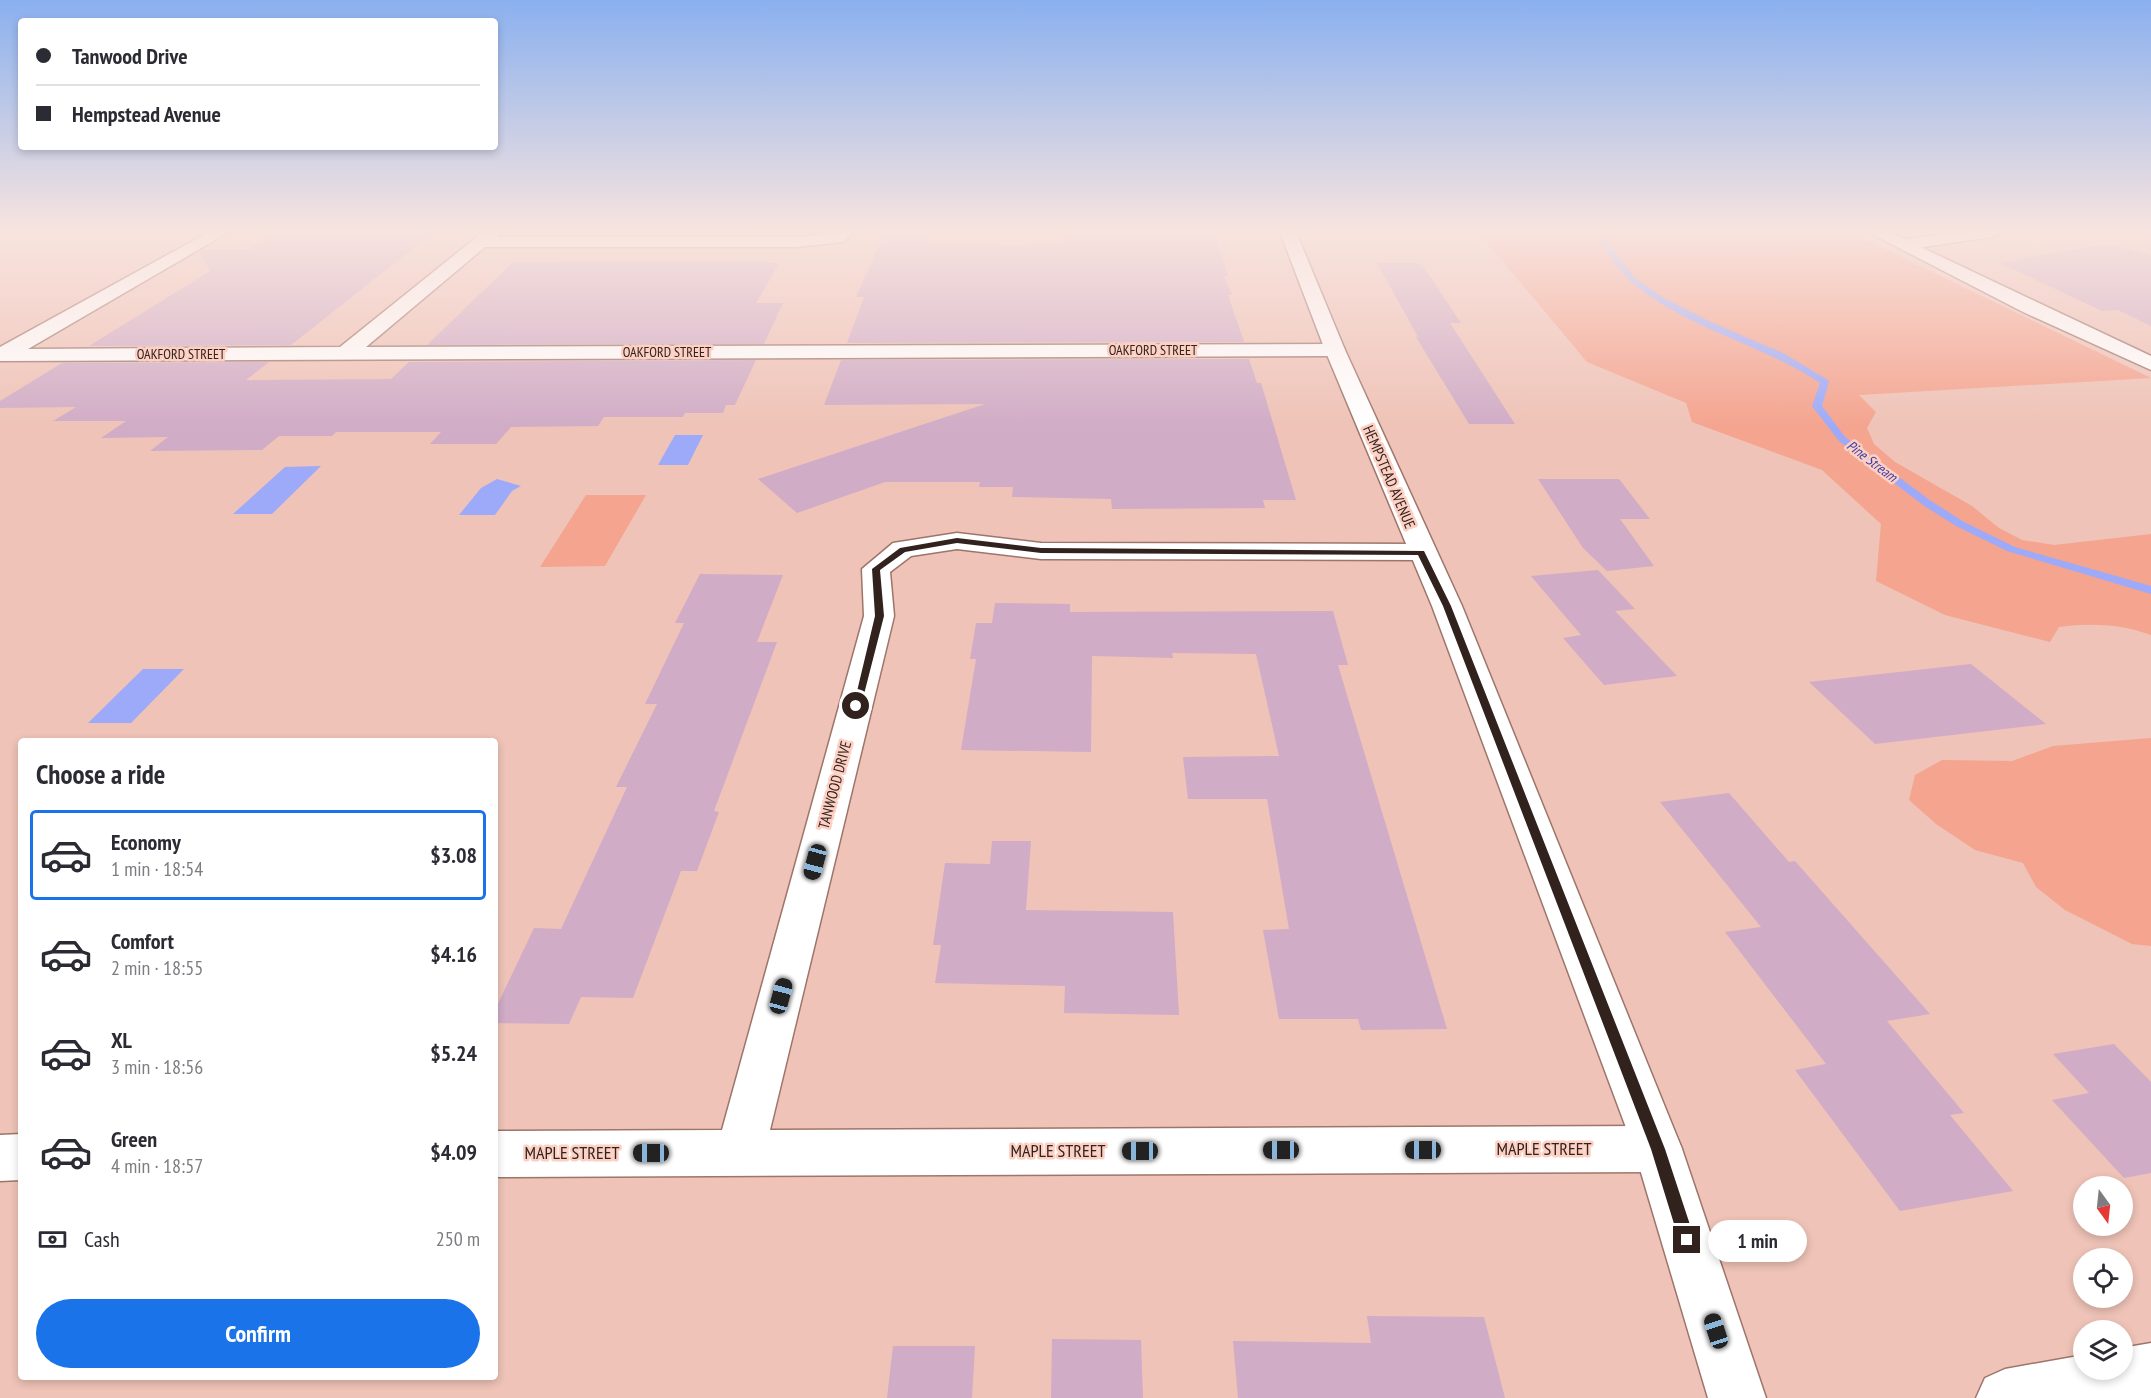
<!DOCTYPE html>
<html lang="en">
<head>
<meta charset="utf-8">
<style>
	:root { --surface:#fff; --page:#f2f2f3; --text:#2b2b33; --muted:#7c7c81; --line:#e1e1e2; --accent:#1a73e8 }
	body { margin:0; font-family:"PT Sans Narrow",sans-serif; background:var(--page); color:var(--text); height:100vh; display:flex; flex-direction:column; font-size:22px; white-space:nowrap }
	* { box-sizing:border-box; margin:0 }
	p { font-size:20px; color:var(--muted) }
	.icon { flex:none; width:33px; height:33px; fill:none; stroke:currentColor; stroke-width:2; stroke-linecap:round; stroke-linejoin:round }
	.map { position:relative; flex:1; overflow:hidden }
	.sheet { position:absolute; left:18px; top:738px; width:480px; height:642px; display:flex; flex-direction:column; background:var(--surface); border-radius:6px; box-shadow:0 3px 9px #0003 }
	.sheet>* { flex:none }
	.guide { position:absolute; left:18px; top:18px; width:480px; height:132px; border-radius:6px; box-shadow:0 3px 9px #0003; display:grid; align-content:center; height:132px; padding:0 18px; background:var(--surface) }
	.needle { width:39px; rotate:165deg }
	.controls { position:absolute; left:2073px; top:1176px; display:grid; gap:12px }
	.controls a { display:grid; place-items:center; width:60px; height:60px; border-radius:50%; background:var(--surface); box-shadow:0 3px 9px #0003; font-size:30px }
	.end { position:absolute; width:27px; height:27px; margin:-14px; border:8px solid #32221e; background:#fff; box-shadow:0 0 0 3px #fff }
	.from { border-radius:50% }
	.bubble { position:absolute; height:42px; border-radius:21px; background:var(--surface); box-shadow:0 3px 9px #0003; font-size:20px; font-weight:700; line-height:42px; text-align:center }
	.car { position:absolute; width:18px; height:36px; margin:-18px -9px; border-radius:8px; box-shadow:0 0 4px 2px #0007; background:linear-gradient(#222 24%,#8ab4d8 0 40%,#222 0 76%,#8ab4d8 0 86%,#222 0) }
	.guide b { display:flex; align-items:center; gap:21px; height:57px; font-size:22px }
	.guide b+b { border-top:2px solid var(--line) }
	.guide i { width:15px; height:15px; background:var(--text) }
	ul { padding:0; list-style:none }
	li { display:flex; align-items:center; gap:18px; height:90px; margin:0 12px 9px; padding:0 6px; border:3px solid transparent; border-radius:6px }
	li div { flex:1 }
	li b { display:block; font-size:22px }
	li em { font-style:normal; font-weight:700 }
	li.selected { border-color:var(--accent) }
	li>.icon { width:54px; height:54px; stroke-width:1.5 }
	h2 { padding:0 18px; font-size:27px; line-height:72px }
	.pay { display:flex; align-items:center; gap:15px; height:66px; padding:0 18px; font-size:22px }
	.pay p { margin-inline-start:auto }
	.action { display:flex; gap:12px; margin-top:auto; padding:12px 18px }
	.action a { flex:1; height:69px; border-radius:36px; background:var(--accent); color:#fff; font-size:24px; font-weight:700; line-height:69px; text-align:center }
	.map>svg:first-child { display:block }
	.green { fill:#f4a48f }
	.water { fill:#9daaf9 }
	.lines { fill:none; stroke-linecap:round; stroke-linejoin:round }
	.stream { fill:#9daaf9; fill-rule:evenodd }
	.building { fill:#d0acc6 }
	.street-casing { stroke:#9d756a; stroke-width:3 }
	.secondary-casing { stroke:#9d756a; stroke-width:3 }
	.street { fill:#fff; fill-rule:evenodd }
	.secondary { fill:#fff; fill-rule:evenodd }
	.route { fill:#32221e }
	.labels { text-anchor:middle; stroke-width:5; stroke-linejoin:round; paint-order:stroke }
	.far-street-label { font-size:14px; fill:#32221e; stroke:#fdd0c4 }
	.far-water-label { font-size:14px; font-style:italic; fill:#3c3eac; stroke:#fdd0c4 }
	.street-label { font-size:15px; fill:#32221e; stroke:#fdd0c4 }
	.near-street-label { font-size:18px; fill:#32221e; stroke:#fdd0c4 }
</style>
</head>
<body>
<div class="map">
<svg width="2151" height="1398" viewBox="0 0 2151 1398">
	<rect width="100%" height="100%" fill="#efc3b7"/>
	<g class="green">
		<path d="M1478,232h372l301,146 -292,17 17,17 -9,16 7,16 21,18 77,44 27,22 23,12 32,5 97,-11v101c-30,-11 -61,-12 -92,-8l-9,15 -105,-27 -69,-34 5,-57 -59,-54 -130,-48 -6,-19 -99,-41z"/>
		<path d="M586,495h60l-41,71 -65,1z"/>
		<path d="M2151,738v208l-19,-2 -67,-34 -29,-23 -13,-24 -48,-13 -39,-26 -27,-24 6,-25 27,-15 70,1 41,-15z"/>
	</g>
	<g class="water">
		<path d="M675,435h28l-15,30h-30z"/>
		<path d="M321,466l-49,48h-39l52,-47z"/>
		<path d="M497,479l24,7 -9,5 -17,24h-36l22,-27z"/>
		<path d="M143,669h41l-53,54h-43z"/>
	</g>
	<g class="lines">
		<path class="stream" d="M1593,232h7l35,46 29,20 47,24 72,31 45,27 1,2 -7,24 23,31 86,64 33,21 51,25 136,39v8l-144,-43 -51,-25 -33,-21 -84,-64 -27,-35 8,-23c-58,-39 -130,-53 -184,-97 -18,-14 -30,-36 -43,-54z"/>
	</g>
	<g class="building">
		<path d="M277,232h157l-143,113 -202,1 121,-75 -11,-19 4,-2h44z"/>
		<path d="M1079,232h135l14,44h-4l8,19h-4l16,47 -397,1 17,-46h-8l28,-62 47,1 -3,7 96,2 36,-3z"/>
		<path d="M2101,245h12l38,11v70l-33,-16 -16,1 -102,-48z"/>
		<path d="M769,261l-2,2h12l-23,40h27l-19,41 -337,1 86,-83z"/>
		<path d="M1377,263h44l40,60h-11l65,101h-46l-53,-87h2z"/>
		<path d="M1249,359l8,24h4l35,117h-33l2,8 -153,1 -1,-10 -99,-2 1,-10h-34l1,-5h-95l-88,31 -39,-34 227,-75 -161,1 17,-45z"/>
		<path d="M756,360l-21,45h-9l-3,8h-38l-2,4h-79l-6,9 -87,1 -15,17h-66l11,-12h-105l-4,4h-53l-17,14 -112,1 18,-14 -67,1 25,-17h-73l23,-14 -76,1v-7l62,-38 207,-1 -23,18 145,-1 18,-17z"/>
		<path d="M1538,479h81l31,40h-30l34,47 -47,5 -24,-23z"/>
		<path d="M1598,570l37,39 -20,2 62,65 -73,9 -41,-47 18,-3 -50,-59z"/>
		<path d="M700,574l83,1 -26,67h20l-63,169 5,1 -22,59h-16l-48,127 -52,-1 -12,27 -74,-1v-13l39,-82 27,1 66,-142h-11l41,-83h-12l39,-81h-9z"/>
		<path d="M995,603l75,1v8l263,-1 15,54h-10l109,364 -86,1 -3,-11h-79l-16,-89 26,-1 -22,-130h-79l-5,-42 96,-1 -23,-102 -84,-1 1,5 -81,-2 -1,96 -130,-2 15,-91h-6l6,-36h16z"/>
		<path d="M1971,664l75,60 -171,20 -66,-62z"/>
		<path d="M1729,793l60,69 6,-1 135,153 -43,7 77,92 -14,2 63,76 -113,20 -105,-141 31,-6 -101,-132 36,-5 -101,-125z"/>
		<path d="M992,841h39l-5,69 147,2 6,103 -115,-2 1,-27 -130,-3 6,-38h-8l12,-82 45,1z"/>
		<path d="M2114,1044l37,38v91l-27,5 -72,-78 37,-7 -36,-39z"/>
		<path d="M1367,1316l117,1 21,81h-267l-5,-57 138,2z"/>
		<path d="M1052,1339l89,1 2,58h-92z"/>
		<path d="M893,1346h82l-3,52h-85z"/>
	</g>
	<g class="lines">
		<defs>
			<g id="street">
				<path d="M209,232h20l-201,117 312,-2 143,-115h18l-4,5h299l57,-5 -9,10 -48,5h-311l-119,100 969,-3 7,2 3,4 -3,4 -7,2 -1335,5v-14z"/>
				<path d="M1957,232h43l-8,5 -89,13 -9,-5 9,-5z"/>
				<path d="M957,533l84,10 380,1 10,2 4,6 -4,6 -10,2 -380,-1 -84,-10 -46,7 -21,16 4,44 -124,514 888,-4 17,7 7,16 -7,16 -17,7 -1163,5v-46l227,-1 142,-514 -2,-47 31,-26z"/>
				<path d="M21,1134v46l-21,1v-46z"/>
				<path d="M2151,1343v55h-175l9,-20 20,-9 79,-14v15h38v-22z"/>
			</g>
			<g id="secondary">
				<path d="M1280,232h16l49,118 117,256 220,543 84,249h-58l-74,-249 -202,-543 -107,-256z"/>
				<path d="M1868,232h21l262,124v14l-128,-58z"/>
			</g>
		</defs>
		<use href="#street" class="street-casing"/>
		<use href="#secondary" class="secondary-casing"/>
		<use href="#street" class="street"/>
		<use href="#secondary" class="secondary"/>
	</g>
	<linearGradient id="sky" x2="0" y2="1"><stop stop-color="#8ab0ef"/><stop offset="0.54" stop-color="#f8e4df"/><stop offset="1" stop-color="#f8e4df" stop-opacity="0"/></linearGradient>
	<rect width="2151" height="428" fill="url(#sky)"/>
	<path class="route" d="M957,538l84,10 383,3 27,55 214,543 30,91 -3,5 -5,3 -6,-3 -2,-5 -28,-91 -208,-543 -25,-51 -377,-2 -84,-10 -52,9 -25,18 4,46 -23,90 -8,2 22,-92 -3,-47 28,-21z"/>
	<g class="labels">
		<g class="far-street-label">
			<text x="1153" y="355">OAKFORD STREET</text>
			<text x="667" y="357">OAKFORD STREET</text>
			<text x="181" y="359">OAKFORD STREET</text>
		</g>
		<g class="far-water-label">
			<text transform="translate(1872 461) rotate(37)" y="5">Pine Stream</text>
		</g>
		<g class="street-label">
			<text transform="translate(1389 477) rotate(67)" y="5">HEMPSTEAD AVENUE</text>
			<text transform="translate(835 785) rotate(-75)" y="5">TANWOOD DRIVE</text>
		</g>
		<g class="near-street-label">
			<text x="1544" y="1155">MAPLE STREET</text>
			<text x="1058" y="1157">MAPLE STREET</text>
			<text x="572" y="1159">MAPLE STREET</text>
		</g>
	</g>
</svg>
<div class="controls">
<a><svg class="needle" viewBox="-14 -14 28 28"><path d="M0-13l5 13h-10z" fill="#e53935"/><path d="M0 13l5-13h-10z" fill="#7c7c81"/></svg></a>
<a><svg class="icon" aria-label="locate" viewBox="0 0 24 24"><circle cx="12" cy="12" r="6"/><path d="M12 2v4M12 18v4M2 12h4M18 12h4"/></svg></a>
<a><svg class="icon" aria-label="layers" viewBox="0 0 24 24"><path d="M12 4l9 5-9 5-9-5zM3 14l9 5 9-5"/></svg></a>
</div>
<i class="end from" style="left:856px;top:706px"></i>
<i class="end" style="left:1687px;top:1240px"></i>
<div class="bubble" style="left:1708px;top:1220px;width:99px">1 min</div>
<i class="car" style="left:815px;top:862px;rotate:195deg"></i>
<i class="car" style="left:781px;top:996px;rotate:15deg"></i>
<i class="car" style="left:1281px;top:1150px;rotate:270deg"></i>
<i class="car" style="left:1423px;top:1150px;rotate:270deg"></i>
<i class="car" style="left:1140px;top:1151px;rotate:270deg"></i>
<i class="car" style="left:651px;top:1153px;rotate:270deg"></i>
<i class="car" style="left:1716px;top:1331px;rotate:342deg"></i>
<div class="guide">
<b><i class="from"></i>Tanwood Drive</b>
<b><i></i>Hempstead Avenue</b>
</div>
<section class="sheet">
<h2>Choose a ride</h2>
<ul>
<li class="selected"><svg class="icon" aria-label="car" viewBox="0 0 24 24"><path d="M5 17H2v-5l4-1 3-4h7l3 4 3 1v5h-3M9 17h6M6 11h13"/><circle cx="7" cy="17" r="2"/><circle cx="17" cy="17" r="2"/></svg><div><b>Economy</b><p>1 min · 18:54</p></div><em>$3.08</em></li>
<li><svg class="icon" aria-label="car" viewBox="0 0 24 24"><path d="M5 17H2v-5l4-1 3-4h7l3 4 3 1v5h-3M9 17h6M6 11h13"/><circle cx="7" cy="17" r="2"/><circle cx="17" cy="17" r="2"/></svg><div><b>Comfort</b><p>2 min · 18:55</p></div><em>$4.16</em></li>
<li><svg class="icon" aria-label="car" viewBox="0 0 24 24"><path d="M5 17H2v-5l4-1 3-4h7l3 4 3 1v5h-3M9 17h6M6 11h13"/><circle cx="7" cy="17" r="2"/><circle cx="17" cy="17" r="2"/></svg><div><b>XL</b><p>3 min · 18:56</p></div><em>$5.24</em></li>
<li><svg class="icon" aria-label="car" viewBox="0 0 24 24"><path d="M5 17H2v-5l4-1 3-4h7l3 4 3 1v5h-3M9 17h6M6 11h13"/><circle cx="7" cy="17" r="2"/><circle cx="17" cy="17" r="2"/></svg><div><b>Green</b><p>4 min · 18:57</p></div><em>$4.09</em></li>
</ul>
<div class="pay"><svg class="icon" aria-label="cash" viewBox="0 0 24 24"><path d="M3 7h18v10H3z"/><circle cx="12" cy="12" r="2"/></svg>Cash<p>250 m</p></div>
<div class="action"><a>Confirm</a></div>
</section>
</div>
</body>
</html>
